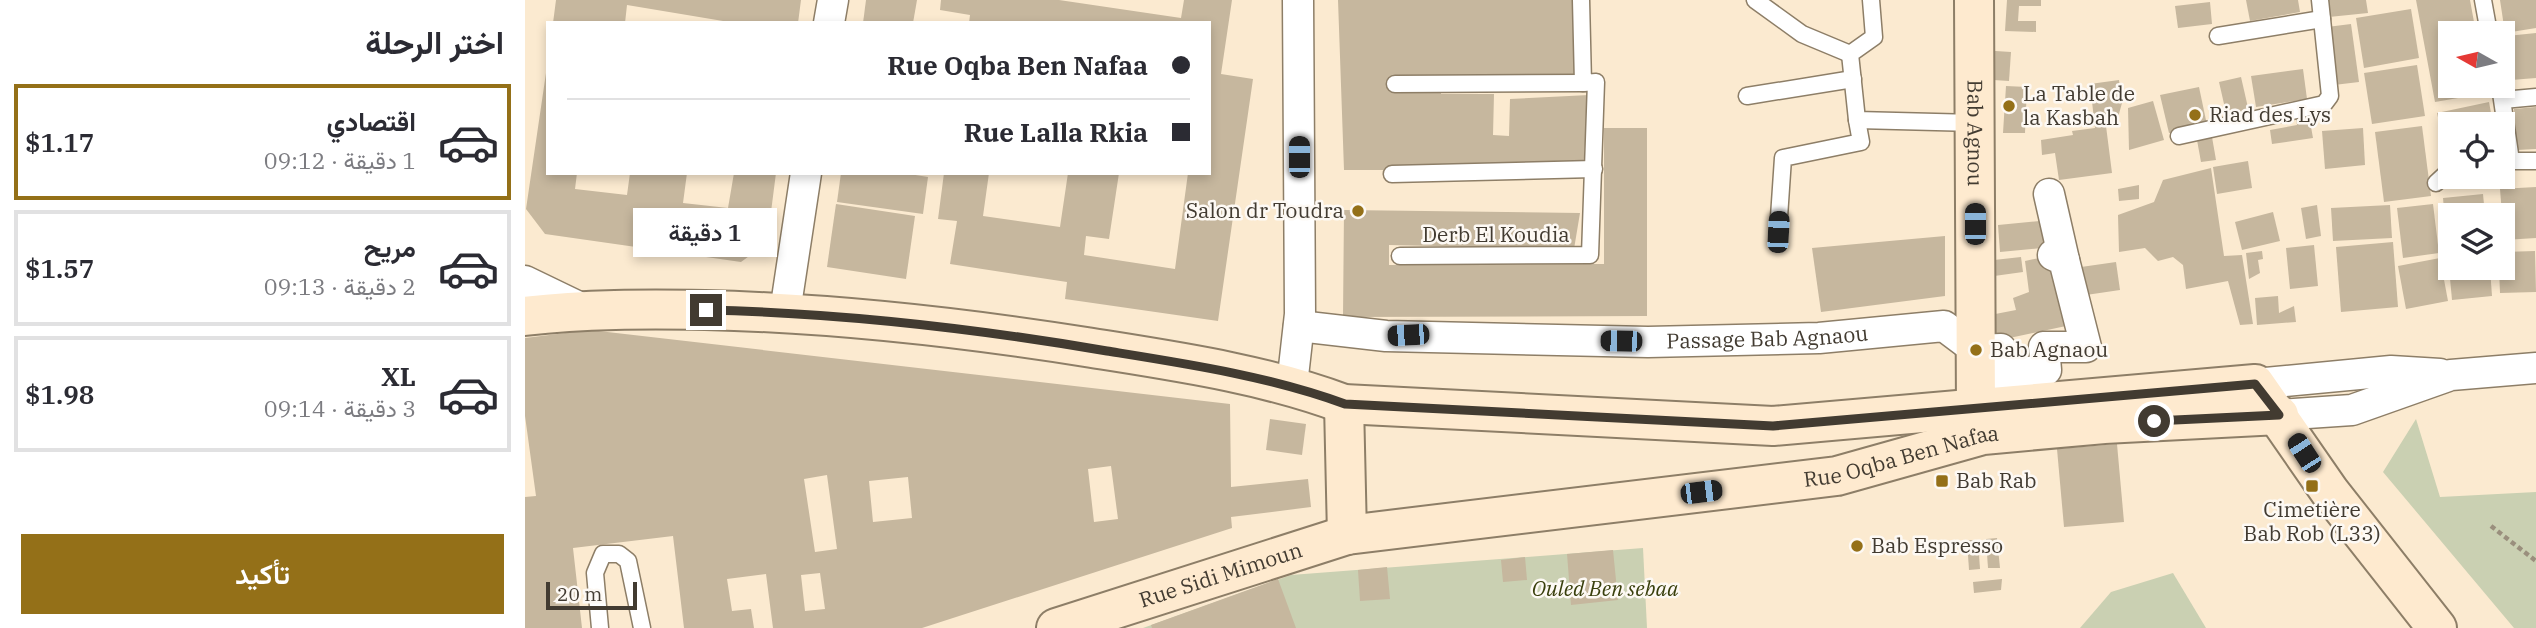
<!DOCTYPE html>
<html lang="ar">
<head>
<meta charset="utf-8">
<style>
	:root { --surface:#fff; --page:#f7f7f7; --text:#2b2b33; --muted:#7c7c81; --line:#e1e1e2; --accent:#947018 }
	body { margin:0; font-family:"IBM Plex Serif",Vazirmatn,serif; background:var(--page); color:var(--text); direction:rtl; height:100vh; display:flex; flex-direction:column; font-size:26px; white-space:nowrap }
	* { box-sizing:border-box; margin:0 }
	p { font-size:23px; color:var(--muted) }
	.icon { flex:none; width:38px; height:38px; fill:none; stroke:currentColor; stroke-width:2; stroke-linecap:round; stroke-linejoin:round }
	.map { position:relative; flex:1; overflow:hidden; direction:ltr }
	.side { display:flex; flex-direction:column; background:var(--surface); width:525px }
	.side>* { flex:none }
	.hud { position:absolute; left:21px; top:21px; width:665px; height:154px; border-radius:0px; box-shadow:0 4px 10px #0003; direction:rtl; display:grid; align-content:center; height:154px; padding:0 21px; background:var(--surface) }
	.needle { width:46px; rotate:278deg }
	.tools { position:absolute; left:1913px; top:21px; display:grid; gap:14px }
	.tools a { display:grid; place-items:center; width:77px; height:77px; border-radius:0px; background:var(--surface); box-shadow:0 4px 10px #0003; font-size:35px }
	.scale { position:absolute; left:21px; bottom:18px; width:91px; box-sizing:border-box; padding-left:7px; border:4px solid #423b31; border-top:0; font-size:19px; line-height:24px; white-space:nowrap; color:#423b31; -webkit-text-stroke:5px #fdf9f4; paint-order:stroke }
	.end { position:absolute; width:32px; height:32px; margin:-16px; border:9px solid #423b31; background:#fff; box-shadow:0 0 0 4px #fff }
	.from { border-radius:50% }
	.bubble { position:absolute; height:49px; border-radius:0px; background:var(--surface); box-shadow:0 4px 10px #0003; font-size:23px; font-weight:600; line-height:49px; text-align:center; direction:rtl }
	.car { position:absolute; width:21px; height:42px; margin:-21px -10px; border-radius:9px; box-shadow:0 0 5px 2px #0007; background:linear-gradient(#222 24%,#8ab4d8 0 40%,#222 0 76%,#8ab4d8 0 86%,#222 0) }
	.hud b { display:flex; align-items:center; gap:24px; height:66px; font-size:26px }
	.hud b+b { border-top:2px solid var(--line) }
	.hud i { width:18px; height:18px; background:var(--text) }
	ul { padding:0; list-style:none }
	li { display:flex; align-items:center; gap:21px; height:116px; margin:0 14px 10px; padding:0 7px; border:4px solid var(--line); border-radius:0px }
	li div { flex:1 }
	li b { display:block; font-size:26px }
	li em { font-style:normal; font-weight:600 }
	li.selected { border-color:var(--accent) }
	li>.icon { width:63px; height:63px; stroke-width:1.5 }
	h2 { padding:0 21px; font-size:32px; line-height:84px }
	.primary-button { display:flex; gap:14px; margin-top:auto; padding:14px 21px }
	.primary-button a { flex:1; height:80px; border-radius:0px; background:var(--accent); color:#fff; font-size:28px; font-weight:600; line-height:80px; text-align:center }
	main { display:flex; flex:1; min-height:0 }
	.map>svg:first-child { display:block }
	.green { fill:#cad0b2 }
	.building { fill:#c6b79e; fill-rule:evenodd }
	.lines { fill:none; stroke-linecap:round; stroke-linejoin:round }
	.lane-casing { stroke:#8d7e67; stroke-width:19 }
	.street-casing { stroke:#8d7e67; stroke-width:33 }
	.secondary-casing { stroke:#8d7e67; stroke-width:42 }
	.path { stroke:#9a8f7d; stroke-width:4.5; stroke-dasharray:5 3.5; stroke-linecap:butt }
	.lane { stroke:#fff; stroke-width:16 }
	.street { stroke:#fff; stroke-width:30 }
	.secondary { stroke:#feeacf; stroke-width:38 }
	.route { stroke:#423b31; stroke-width:9 }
	.poi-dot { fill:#947018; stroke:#fdf9f4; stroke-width:2.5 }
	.labels { text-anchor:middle; stroke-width:5; stroke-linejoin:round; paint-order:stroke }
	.poi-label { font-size:21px; fill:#423b31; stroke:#fdf9f4; text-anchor:start }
	.street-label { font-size:21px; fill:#423b31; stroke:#fdf9f4 }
	.park-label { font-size:21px; font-style:italic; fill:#393f0c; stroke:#fdf9f4 }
</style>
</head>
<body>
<main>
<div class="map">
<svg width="2011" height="628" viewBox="0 0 2011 628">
	<rect width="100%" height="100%" fill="#fbead0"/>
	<g class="green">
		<path d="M1891,419l24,78 96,-5v136h-22l-131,-156z"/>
		<path d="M1118,548l4,80h-504l148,-53z"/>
		<path d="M1648,573l33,55h-126l31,-36z"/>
	</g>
	<g class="building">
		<path d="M31,0h245l-3,23h-63l-108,-18 -2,18h-72z"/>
		<path d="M341,0h51l-4,23h-50z"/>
		<path d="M416,0h118l122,18 3,-18h48l-11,74 32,5 -35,242 -153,-22 2,-17 -117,-18 7,-43 -19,-2 6,-46h45l-6,43 77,11 8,-54h51l-10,66 -23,-3 -2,19 91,14 13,-96h21v-150h-240l1,-8 -30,-5z"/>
		<path d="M813,0h237v74l-134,3v17h53l-1,41 16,1 1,-37 79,-4 -6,75h-239z"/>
		<path d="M1482,0h34v6h-22l-1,15h18v11l-31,-1z"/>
		<path d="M1721,0h52l2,12 -50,9z"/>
		<path d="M1802,0h39l2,13 -39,4z"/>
		<path d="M1891,0h54l6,33h-26v53h35l2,7 -52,9z"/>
		<path d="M1975,0h36v28l-31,5z"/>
		<path d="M1685,2l2,22 -34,4 -3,-22z"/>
		<path d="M1886,9l8,49 -55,10 -8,-50z"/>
		<path d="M1826,24l8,58 -25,3 -7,-58z"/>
		<path d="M2011,33v45l-25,2 -4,-44z"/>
		<path d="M1455,50l31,2 -2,29 -31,-2z"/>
		<path d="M1892,65l8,51 -53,8 -8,-51z"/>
		<path d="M1778,69l4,30 -51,8 -5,-31z"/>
		<path d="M21,73l2,100h29l-2,16 52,6 3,-22h57l-4,30 45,5 6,-35h42l-9,70 -26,19 -196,-28 -19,-25z"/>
		<path d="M1716,77l8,35 -22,5 -8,-35z"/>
		<path d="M1594,80l3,23 -5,18 -11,5 6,47 -53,7 -4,-27 -13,2 -1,-15 32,-5 -1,-4 23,-3 -5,-44z"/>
		<path d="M1481,86l21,1 -2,46h-22z"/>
		<path d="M1674,87l8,38 -38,8 -9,-38z"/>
		<path d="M1628,101l11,39 -35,10 -1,-42z"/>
		<path d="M1964,102l4,22h-43v34h-3l-10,-45z"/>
		<path d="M2011,107v42l-19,1 -3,-41z"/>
		<path d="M1783,110l5,28 -41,6 -2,-14 27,-5 -2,-12z"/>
		<path d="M1897,126l9,70 -47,6 -9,-70z"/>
		<path d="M1079,128h43v188l-304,1 1,-107 236,3 -6,36 -185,-4v20l215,-1z"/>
		<path d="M1838,128l2,37 -40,4 -3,-38z"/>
		<path d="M1687,137l4,23 -15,2 -4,-22z"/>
		<path d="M1723,161l4,27 -35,6 -4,-27z"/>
		<path d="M1686,168l13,88 18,-1 11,69 -13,1 -12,-44 -42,8 -3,-24 -10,-8 -15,4 -13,-13 -26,4 -1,-37 36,-13 9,-22z"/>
		<path d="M316,173h62l25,4 -5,37 -86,-12z"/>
		<path d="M1614,185v14l-20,2 -1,-12z"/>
		<path d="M2011,187v51l-32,2 -4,-51z"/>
		<path d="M1958,194l2,21h-35l-2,40 -5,-57z"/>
		<path d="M311,204l79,12 -9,63 -79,-12z"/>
		<path d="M1908,204l6,49 -36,5 -6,-50z"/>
		<path d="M1792,205l4,31 -15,3 -5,-31z"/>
		<path d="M1865,205l2,33 -59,3 -2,-33z"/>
		<path d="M1748,212l7,29 -38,9 -7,-28z"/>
		<path d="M1525,220l2,27 -52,5 -2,-27z"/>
		<path d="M1420,236v60l-124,16 -9,-64z"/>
		<path d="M1868,242l5,65 -57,5 -5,-65z"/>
		<path d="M1789,245l4,41 -28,3 -4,-41z"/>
		<path d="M1737,251l1,8 -5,1 2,13 -11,6 -3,-26z"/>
		<path d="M2010,251l1,41 -36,1 -1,-25h4v-16z"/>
		<path d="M1528,255l13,71 -80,17 -1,-27 31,-6 -3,-12 16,-6 -4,-31z"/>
		<path d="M1496,257l2,15 -36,5 -2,-16z"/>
		<path d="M1915,258l8,43 -42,8 -8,-43z"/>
		<path d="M1591,262l4,28 -34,5 -5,-28z"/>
		<path d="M1924,268h41l2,28 -40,4z"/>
		<path d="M1753,296l1,17 15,-7 2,16 -39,3 -2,-27z"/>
		<path d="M65,330l640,74 1,83 77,-8 3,28 -80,10 1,11 -310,100h-149l-7,-54 -39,5 5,32 19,-2 3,19h-70l-11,-92 -100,12 9,80h-57v-131l11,-1 -11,-80v-78zM586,466l7,53 -24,3 -6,-53zM302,475l10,74 -22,3 -11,-73zM383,477l4,41 -39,4 -4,-41zM295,573l5,36 -20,2 -4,-36z"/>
		<path d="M745,419l36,5 -4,31 -36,-5z"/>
		<path d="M1592,444l7,78 -60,5 -7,-78z"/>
		<path d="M1472,538l3,30h-12l-2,-29z"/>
		<path d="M1442,540h11l2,29 -11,1z"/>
		<path d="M1088,550l5,50 -47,5 -4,-51z"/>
		<path d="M1000,557l2,23 -24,2 -2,-22z"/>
		<path d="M862,567l3,32 -30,2 -2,-31z"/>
		<path d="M753,579l18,49h-144l-1,-3z"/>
		<path d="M1477,579l-1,11 -27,3 -1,-11z"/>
	</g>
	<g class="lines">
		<defs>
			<g id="lane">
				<path d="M1230,0l47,34 48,20"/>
				<path d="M1346,0l3,37 -24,17 7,66 118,3"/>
				<path d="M1958,0l6,33"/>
				<path d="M1693,36l104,-17"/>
				<path d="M870,84l188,-1"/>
				<path d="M1975,86l11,75 -8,1"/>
				<path d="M1222,96l106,-17"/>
				<path d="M1978,100l33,-3"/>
				<path d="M1654,136l145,-32 6,-8 -10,-96"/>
				<path d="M1986,161h25"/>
				<path d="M867,174l202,-5"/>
				<path d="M1911,183l14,-13"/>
				<path d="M1253,232l5,-74 78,-16 -4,-22"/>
				<path d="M875,256l190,-1 6,-173 -13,1 -2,-83"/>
				<path d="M75,628l-5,-55 8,-19h16l9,7 14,67"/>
			</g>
			<g id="street">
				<path d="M304,23l4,-23"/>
				<path d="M1524,194l15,66"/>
				<path d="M0,281l58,28"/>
				<path d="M260,312l21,-139"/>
				<path id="s1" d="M774,326l87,10 262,6 171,-4 125,-12 32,24 25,-1 1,26 44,-5 -2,-23h42l-22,-87 -11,-5"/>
				<path d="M1730,384l136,-13 49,3"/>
				<path d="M767,385l8,-71 -2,-314"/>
				<path d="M1754,415l73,-5 99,-35 85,-7"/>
			</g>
			<g id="secondary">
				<path id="s2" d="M1449,0l2,410 6,23"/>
				<path d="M0,316c60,-7 120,-7 180,-6 129,3 254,17 381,37 87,14 175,26 258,57l429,22 482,-42 75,108 107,136"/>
				<path d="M819,404l3,131"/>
				<path id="s3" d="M531,628l291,-93 490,-59 146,-41 121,-11 175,-9"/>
			</g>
		</defs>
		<use href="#lane" class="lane-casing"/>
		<use href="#street" class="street-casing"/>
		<use href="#secondary" class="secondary-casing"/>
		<path class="path" d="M1966,526l45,35"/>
		<use href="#lane" class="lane"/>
		<use href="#street" class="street"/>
		<use href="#secondary" class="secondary"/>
	</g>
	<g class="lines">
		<path class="route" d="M181,310c135,3 267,18 401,41 81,13 161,25 238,53l428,22 482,-42 24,31 -125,6"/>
	</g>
	<g class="poi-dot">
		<circle cx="1484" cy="106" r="7"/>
		<circle cx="1670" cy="115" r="7"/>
		<circle cx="833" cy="211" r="7"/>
		<circle cx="1451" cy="350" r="7"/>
		<rect x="1410" y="474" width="14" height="14" rx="3.5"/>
		<rect x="1780" y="479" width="14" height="14" rx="3.5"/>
		<circle cx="1332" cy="546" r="7"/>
	</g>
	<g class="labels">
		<g class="poi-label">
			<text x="1498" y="101">La Table de<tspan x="1498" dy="24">la Kasbah</tspan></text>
			<text x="1684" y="122">Riad des Lys</text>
			<text x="819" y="218" text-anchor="end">Salon dr Toudra</text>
			<text x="1465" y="357">Bab Agnaou</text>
			<text x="1431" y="488">Bab Rab</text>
			<text x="1787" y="517" text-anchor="middle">Cimetière<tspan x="1787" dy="24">Bab Rob (L33)</tspan></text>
			<text x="1346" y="553">Bab Espresso</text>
		</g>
		<g class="street-label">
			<text dy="7" stroke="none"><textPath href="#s2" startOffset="133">Bab Agnou</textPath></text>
			<text x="971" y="242">Derb El Koudia</text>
			<text dy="7" stroke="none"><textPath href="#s1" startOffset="469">Passage Bab Agnaou</textPath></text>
			<text dy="7" stroke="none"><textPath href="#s3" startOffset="866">Rue Oqba Ben Nafaa</textPath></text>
			<text dy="7" stroke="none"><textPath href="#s3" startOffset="173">Rue Sidi Mimoun</textPath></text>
		</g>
		<g class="park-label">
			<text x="1080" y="596">Ouled Ben sebaa</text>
		</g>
	</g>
</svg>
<div class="tools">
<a><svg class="needle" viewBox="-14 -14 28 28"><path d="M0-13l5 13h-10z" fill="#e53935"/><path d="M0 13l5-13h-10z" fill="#7c7c81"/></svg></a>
<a><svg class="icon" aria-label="locate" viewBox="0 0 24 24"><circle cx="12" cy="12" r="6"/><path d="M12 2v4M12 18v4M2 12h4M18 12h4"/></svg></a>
<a><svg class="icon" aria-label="layers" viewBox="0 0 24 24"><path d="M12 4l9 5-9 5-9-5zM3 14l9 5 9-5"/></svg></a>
</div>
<div class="scale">20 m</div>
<i class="end from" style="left:1629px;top:421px"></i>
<i class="end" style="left:181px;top:310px"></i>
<div class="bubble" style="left:108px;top:208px;width:144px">1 دقيقة</div>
<i class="car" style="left:774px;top:157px;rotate:0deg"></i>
<i class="car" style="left:1450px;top:224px;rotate:0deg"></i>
<i class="car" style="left:1253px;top:232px;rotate:3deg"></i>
<i class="car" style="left:883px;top:335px;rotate:267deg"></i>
<i class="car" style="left:1096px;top:341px;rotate:271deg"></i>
<i class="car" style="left:1779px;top:453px;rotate:327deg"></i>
<i class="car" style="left:1176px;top:492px;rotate:83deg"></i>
<div class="hud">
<b><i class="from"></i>Rue Oqba Ben Nafaa</b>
<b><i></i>Rue Lalla Rkia</b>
</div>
</div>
<section class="side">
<h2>اختر الرحلة</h2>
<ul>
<li class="selected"><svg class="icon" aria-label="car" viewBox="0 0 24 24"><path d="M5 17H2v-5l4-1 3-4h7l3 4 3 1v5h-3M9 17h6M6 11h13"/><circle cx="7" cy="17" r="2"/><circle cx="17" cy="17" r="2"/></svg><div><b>اقتصادي</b><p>1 دقيقة · 09:12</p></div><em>$1.17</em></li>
<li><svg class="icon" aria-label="car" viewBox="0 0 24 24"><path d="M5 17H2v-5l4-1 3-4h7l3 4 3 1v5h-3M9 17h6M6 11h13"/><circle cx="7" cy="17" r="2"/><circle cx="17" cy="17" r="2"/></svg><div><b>مريح</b><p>2 دقيقة · 09:13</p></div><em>$1.57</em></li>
<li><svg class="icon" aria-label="car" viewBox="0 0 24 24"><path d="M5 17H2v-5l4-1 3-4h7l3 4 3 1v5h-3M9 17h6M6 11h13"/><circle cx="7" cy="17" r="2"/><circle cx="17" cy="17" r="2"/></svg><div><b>XL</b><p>3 دقيقة · 09:14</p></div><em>$1.98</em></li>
</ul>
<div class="primary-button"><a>تأكيد</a></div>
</section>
</main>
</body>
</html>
